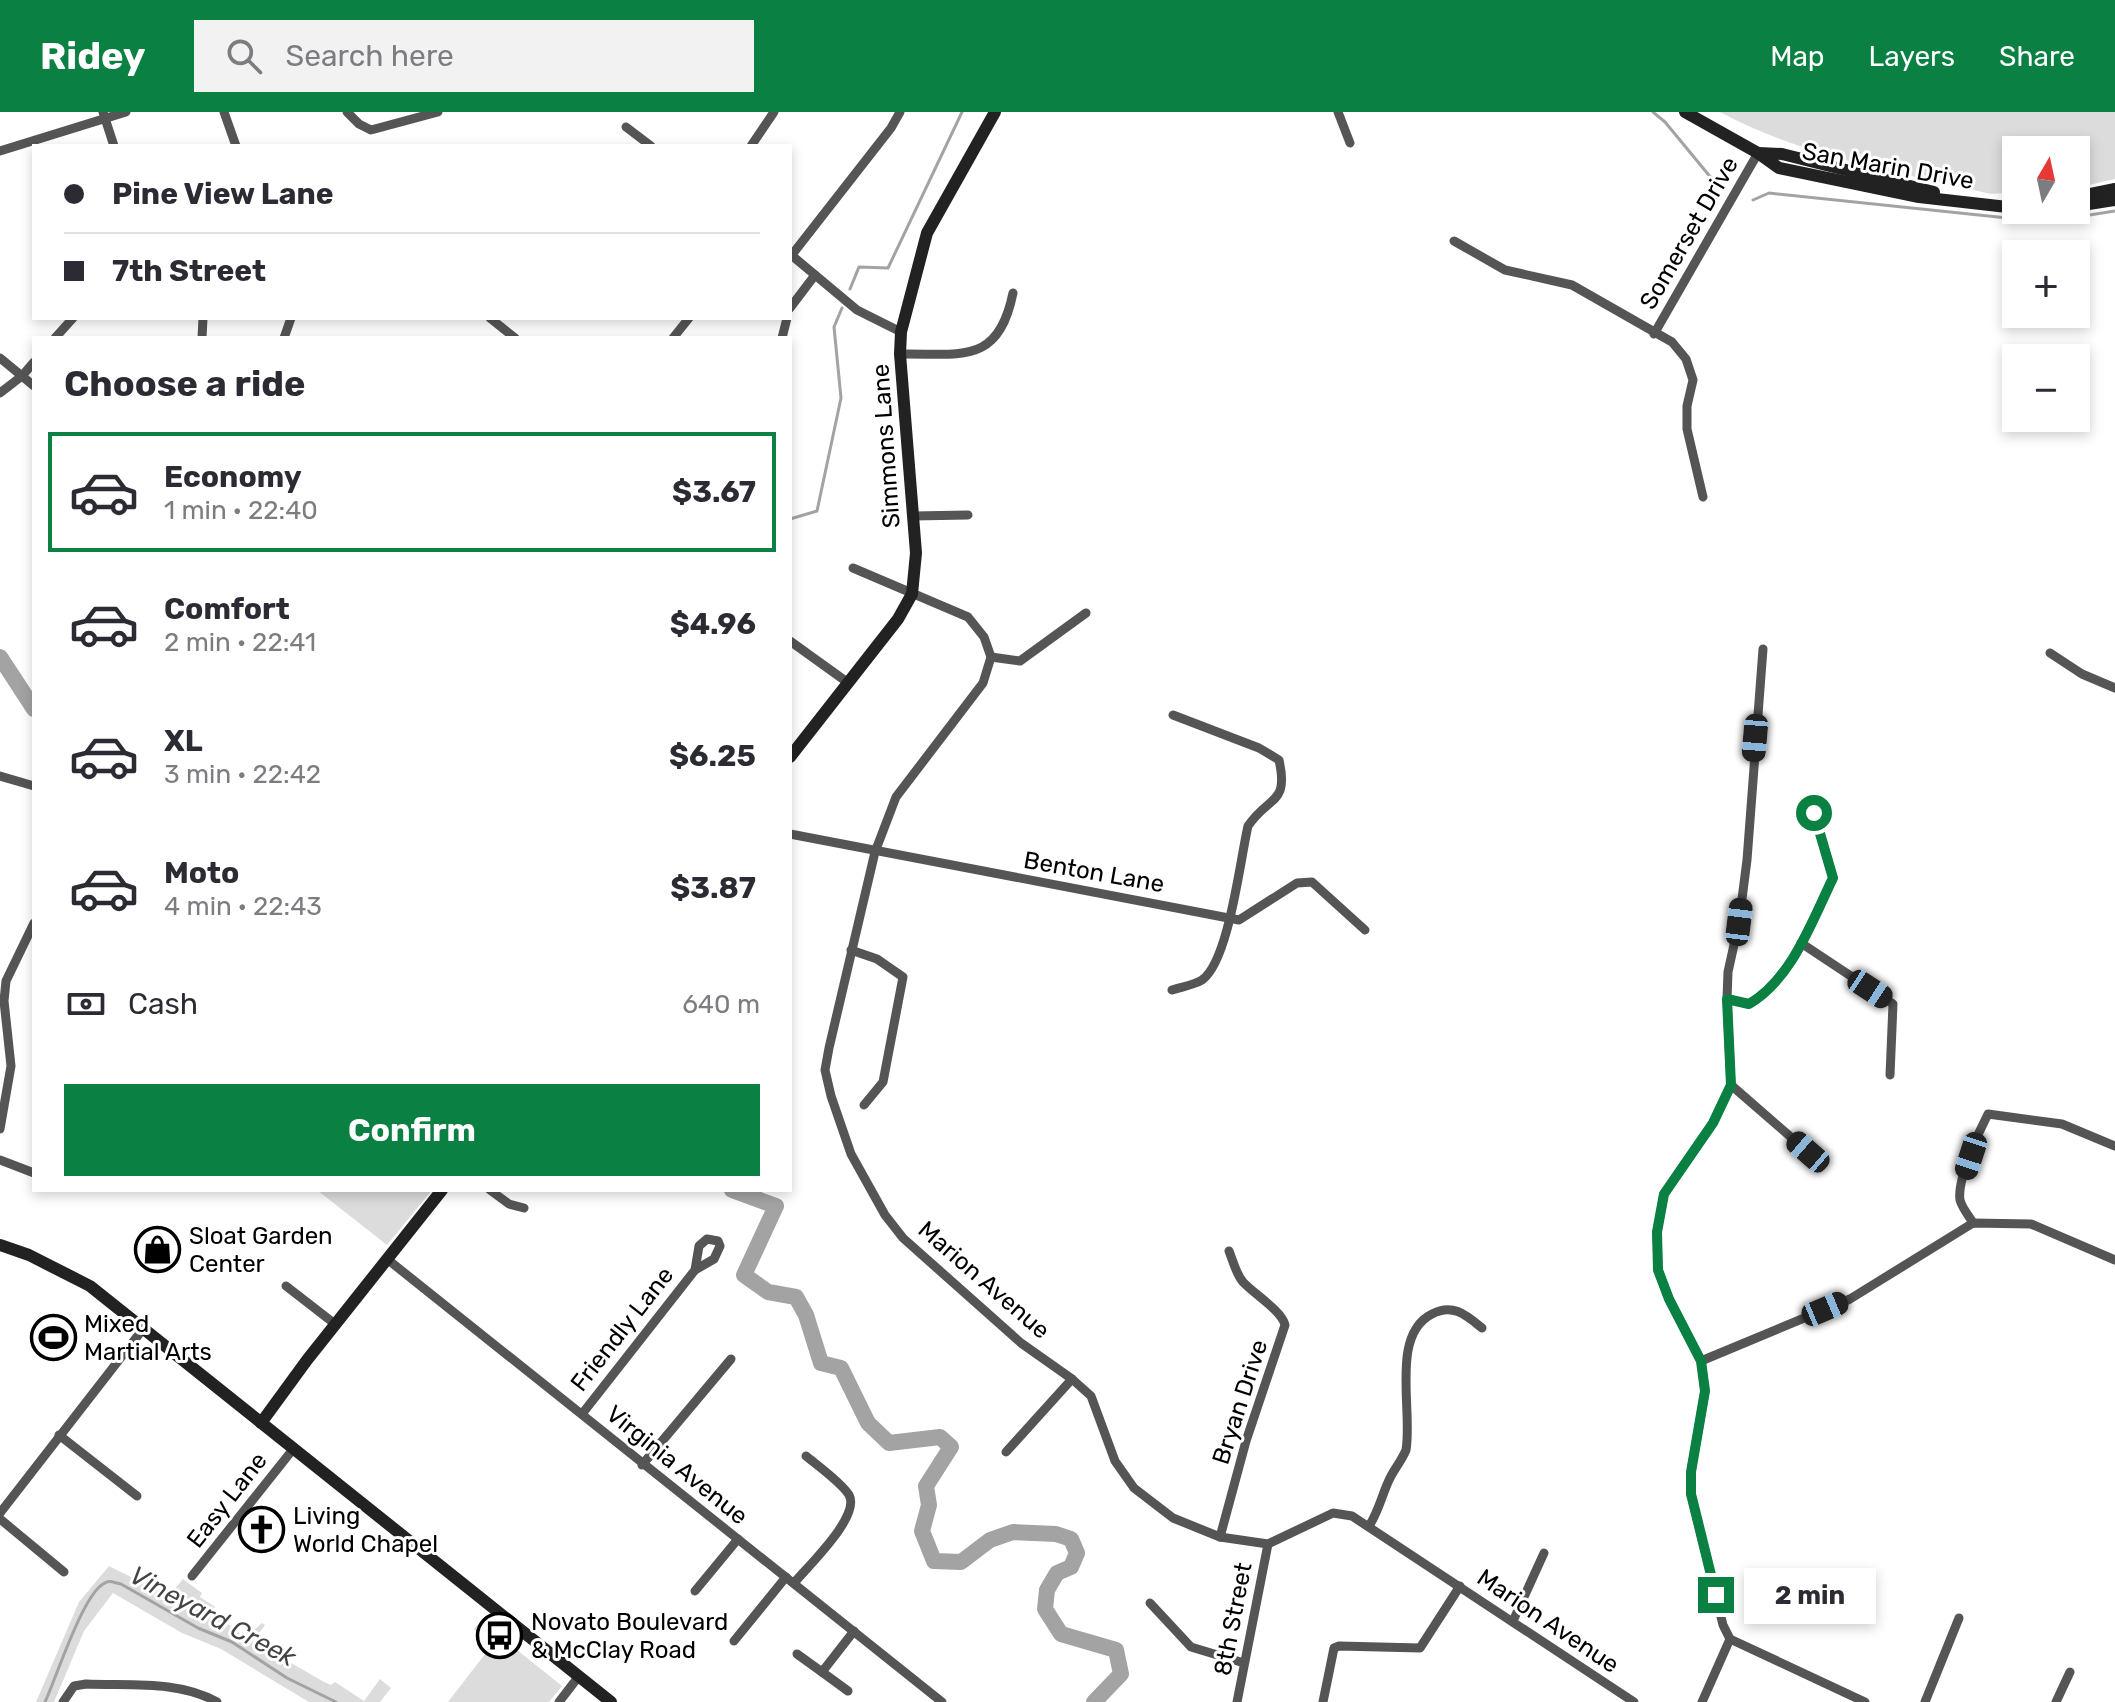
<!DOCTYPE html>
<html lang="en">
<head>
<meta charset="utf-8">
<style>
	:root { --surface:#fff; --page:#f2f2f3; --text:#2b2b33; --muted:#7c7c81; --line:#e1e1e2; --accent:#0b8043 }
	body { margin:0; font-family:Rubik,sans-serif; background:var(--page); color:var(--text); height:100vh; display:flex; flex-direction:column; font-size:30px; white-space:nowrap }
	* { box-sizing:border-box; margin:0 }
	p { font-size:26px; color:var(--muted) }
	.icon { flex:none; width:44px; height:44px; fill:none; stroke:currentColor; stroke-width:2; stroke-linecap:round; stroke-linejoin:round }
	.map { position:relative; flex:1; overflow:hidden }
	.details { position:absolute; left:32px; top:224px; width:760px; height:856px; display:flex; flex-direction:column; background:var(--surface); border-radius:0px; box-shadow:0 4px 12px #0003 }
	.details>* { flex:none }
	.top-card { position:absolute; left:32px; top:32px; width:760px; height:176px; border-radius:0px; box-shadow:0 4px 12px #0003; display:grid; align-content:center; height:176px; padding:0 32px; background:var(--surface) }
	.needle { width:52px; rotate:9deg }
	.controls { position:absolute; left:2002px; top:24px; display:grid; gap:16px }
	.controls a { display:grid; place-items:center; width:88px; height:88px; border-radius:0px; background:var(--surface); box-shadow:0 4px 12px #0003; font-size:40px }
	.end { position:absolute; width:36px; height:36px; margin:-18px; border:10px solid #0b8043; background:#fff; box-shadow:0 0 0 4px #fff }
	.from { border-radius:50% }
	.bubble { position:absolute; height:56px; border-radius:0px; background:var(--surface); box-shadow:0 4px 12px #0003; font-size:26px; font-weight:700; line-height:56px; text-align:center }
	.car { position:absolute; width:24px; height:48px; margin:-24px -12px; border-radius:10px; box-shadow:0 0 6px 2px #0007; background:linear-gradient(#222 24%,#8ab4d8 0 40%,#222 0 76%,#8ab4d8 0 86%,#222 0) }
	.top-card b { display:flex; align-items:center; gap:28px; height:76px; font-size:30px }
	.top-card b+b { border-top:2px solid var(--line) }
	.top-card i { width:20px; height:20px; background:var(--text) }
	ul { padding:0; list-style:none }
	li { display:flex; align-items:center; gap:24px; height:120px; margin:0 16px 12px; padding:0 16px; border:4px solid transparent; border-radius:0px }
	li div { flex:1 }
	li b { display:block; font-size:30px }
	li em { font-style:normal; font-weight:700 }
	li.on { border-color:var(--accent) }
	li>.icon { width:72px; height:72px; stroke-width:1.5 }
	h2 { padding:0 32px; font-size:36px; line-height:96px }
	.pay { display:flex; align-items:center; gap:20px; height:88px; padding:0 32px; font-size:30px }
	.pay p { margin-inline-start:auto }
	.button { display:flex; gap:16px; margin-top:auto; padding:16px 32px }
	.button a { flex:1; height:92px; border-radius:0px; background:var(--accent); color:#fff; font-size:32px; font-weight:700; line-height:92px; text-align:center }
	header { display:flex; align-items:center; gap:48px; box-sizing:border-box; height:112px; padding:0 40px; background:var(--accent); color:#fff }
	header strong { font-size:38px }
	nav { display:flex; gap:44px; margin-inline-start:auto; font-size:28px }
	.search { width:560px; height:72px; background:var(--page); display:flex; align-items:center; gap:20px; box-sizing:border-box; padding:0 28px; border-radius:0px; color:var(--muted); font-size:30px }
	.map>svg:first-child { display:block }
	.green { fill:#dcdcdc }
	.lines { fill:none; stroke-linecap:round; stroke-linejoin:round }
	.stream { stroke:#a3a3a3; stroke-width:3 }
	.river { stroke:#a3a3a3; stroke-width:16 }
	.street { stroke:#555; stroke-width:9 }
	.secondary { stroke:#222; stroke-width:12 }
	.route { stroke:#0b8043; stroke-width:10 }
	.labels { text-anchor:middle; stroke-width:6; stroke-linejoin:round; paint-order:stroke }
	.street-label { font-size:24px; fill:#000; stroke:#fff }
	.poi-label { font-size:24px; fill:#000; stroke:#fff; text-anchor:start }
	.water-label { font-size:26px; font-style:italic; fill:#444; stroke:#fff }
</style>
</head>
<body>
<header>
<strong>Ridey</strong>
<div class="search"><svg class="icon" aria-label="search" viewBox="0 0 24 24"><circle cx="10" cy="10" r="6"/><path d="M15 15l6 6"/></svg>Search here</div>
<nav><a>Map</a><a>Layers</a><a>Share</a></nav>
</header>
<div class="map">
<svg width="2115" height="1590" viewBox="0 0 2115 1590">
	<rect width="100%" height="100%" fill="#fff"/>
	<g class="green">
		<path d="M1720,0h395v67l-39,9v-38h-60v42l-25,2c-90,-21 -188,-37 -271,-82z"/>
		<path d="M317,1078h115l-45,55z"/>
		<path d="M109,1454l60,30 14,-17 19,14 -2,4 15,10 -2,4 32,27 17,-15 3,2 -12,16 71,41 7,3 4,-3 29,19 16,-22 11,9 -11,14h-71l-88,-53 -39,-16 -69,-40 -29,38 -30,71h-18l43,-100z"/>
		<path d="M481,1509l81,65 -13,16h-101l44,-57 -18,-16z"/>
	</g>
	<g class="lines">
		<g class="stream">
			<path d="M1653,0l12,10 52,63"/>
			<path d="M1753,88l16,-7 248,26h47l51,-8"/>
			<path d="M850,177l9,-22 29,1 74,-156"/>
			<path d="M790,407l27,-8 24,-113 -7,-71 8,-19"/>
			<path d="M45,1590c12,-26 37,-105 58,-118 7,-5 11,-1 18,0l77,44 34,14 55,36 49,24"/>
		</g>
		<g class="river">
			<path d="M0,545l34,52"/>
			<path d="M732,1078l44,16 -32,69 24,17 28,5 10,18 15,48 20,5 27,55 21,20 51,-6 11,10 -25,39 3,19 -7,26 12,30 27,1 29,-22 23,-8 43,2 15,5 6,14 -6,14 -14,6 -10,17 -2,19 16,25 55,16 5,24 -27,28"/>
		</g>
		<g class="street">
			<path d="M103,0l11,34"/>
			<path d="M224,0l12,34"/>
			<path d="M347,0l12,12 12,6 67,-18"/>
			<path d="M1338,0l12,31"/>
			<path d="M626,15l25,19"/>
			<path d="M751,34l23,-34"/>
			<path d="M0,39l126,-39"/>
			<path d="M1454,129l51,29 67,15 100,57 14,17 7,21 -6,26v23l16,68"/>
			<path d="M790,142l67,56 44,22"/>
			<path d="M791,144l100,-128 9,-16"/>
			<path d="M790,196l25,-33"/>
			<path d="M490,206l25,20"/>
			<path d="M1654,222l104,-181"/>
			<path d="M55,226l18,-20"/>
			<path d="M202,226l1,-20"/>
			<path d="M284,226l7,-20"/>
			<path d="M673,226l16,-20"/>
			<path d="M782,226l5,-20"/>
			<path d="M900,242c61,-1 98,12 113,-61"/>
			<path d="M0,246l34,28"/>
			<path d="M0,281l22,-17 12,-14"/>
			<path d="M913,404l55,-1"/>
			<path d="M853,456l115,49 16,20 7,20 -8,26 -87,114 -21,55 -46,196 -4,22 6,26 20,58 34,61 18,23 118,105 51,36 19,17 24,65 19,27 39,30 47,19 48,7 65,-31 19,3 282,186"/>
			<path d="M790,529l57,41"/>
			<path d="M2050,541l32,21 33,14"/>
			<path d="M991,545l29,4 66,-48"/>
			<path d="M0,664l34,10"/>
			<path d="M790,722l449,86 58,-37 15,-1 53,48"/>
			<path d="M1801,831l92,61 -3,71"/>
			<path d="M851,838l26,9 26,18 -20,105 -19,23"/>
			<path d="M1172,878c9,-3 22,-5 30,-10 27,-19 38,-120 46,-154 21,-31 41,-21 31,-66l-20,-12 -86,-33"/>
			<path d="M1727,887l22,5c43,-26 63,-83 84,-126l-19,-65"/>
			<path d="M1731,973l77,67"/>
			<path d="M0,1017l11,-63 -7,-65 2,-20 28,-58"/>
			<path d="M0,1048l34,13"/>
			<path d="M490,1078l19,14 15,4"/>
			<path d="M1973,1111c-4,-7 -11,-15 -13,-23 -3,-20 18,-67 28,-86l74,10 53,22"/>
			<path d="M387,1147l555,443"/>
			<path d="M286,1174l49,38"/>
			<path d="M1701,1249l149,-62 123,-76 58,1 84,36"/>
			<path d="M582,1302l113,-144 19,-11 6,-13 -2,-5 -11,-2 -8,7 -4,24"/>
			<path d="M59,1323l78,61"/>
			<path d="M1006,1340l66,-73"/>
			<path d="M642,1353l89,-106"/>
			<path d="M0,1401l143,-184"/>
			<path d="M0,1407l64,53"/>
			<path d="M1369,1414c10,-15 13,-32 21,-48 5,-10 12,-18 16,-28 7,-40 -16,-115 26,-136 21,-11 34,1 50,14"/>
			<path d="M1220,1425l26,-96 39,-116c-3,-14 -31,-31 -42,-43 -7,-8 -10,-21 -14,-31"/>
			<path d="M192,1464l102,-128"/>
			<path d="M794,1471c14,-17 67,-67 55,-88 -7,-12 -32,-30 -43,-39"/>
			<path d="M695,1479l43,-52"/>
			<path d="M1150,1491l41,44 53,16"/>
			<path d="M1513,1509l31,-68"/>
			<path d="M1730,1527l135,63"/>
			<path d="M734,1529l52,-64"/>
			<path d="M797,1542l25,18 32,-41"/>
			<path d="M822,1560l26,19"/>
			<path d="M63,1590l11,-16 12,-2c44,2 92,-4 131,18"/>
			<path d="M559,1590l20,-26"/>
			<path d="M1237,1590l31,-158"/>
			<path d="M1323,1590l11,-54 5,-2 81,2 40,-62"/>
			<path d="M1702,1590l28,-63 -7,-14 -32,-131v-22l14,-81 -4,-30 -32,-62 -11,-29 -1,-38 7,-38 49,-71 18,-38 -4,-86 1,-27 11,-50 8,-62 16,-211"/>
			<path d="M1925,1590l34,-84"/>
			<path d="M2056,1590l14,-30"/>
		</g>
		<g class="secondary">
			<path d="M1685,0l73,41 21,15 140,29 97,11"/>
			<path d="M1758,41l24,1 152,38"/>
			<path d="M2076,85l39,-8"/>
			<path d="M2076,94l39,-6"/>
			<path d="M790,645l108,-138 14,-25 4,-41 -16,-199 1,-22 26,-99 68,-121"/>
			<path d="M0,1133l29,10 61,31 521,416"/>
			<path d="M261,1311l46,-63 135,-170"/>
		</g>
	</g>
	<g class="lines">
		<path class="route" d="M1716,1483l-25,-101v-22l14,-81 -4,-30 -32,-62 -11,-29 -1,-38 7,-38 49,-71 18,-38 -4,-86 22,5c43,-25 63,-83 84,-126l-19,-65"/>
	</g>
	<defs>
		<symbol id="shop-ring" viewBox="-11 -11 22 22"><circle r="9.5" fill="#fff" stroke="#000" stroke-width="1.5"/><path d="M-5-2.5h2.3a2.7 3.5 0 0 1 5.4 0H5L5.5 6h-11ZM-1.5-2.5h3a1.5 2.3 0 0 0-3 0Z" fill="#000"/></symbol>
		<symbol id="stadium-ring" viewBox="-11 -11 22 22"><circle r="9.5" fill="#fff" stroke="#000" stroke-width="1.5"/><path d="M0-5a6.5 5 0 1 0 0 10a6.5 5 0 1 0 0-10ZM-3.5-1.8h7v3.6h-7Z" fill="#000"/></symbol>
		<symbol id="church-ring" viewBox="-11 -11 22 22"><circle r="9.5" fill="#fff" stroke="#000" stroke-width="1.5"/><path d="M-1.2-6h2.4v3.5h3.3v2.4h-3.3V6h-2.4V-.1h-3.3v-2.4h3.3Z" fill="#000"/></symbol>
		<symbol id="bus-ring" viewBox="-11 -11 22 22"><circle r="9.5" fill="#fff" stroke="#000" stroke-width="1.5"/><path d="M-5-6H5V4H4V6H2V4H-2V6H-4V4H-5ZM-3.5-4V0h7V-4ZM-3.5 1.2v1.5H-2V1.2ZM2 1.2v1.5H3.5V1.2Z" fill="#000"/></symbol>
	</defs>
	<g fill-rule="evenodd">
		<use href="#shop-ring" x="132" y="1112" width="51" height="51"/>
		<use href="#stadium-ring" x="28" y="1200" width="51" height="51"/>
		<use href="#church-ring" x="236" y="1392" width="51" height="51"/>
		<use href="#bus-ring" x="474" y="1498" width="51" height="51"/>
	</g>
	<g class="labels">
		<g class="street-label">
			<text transform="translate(1888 54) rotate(10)" y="8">San Marin Drive</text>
			<text transform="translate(1689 121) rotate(-60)" y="8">Somerset Drive</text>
			<text transform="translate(886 334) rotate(-94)" y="8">Simmons Lane</text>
			<text transform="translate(1094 760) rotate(10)" y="8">Benton Lane</text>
			<text transform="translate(984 1168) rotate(41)" y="8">Marion Avenue</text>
			<text transform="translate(622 1217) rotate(-52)" y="8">Friendly Lane</text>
			<text transform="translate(1240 1290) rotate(-72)" y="8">Bryan Drive</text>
			<text transform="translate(677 1353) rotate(39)" y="8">Virginia Avenue</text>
			<text transform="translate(227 1388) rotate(-52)" y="8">Easy Lane</text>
			<text transform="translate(1233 1507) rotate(-79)" y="8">8th Street</text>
			<text transform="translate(1548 1509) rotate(34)" y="8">Marion Avenue</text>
		</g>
		<g class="poi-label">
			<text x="189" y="1132">Sloat Garden<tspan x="189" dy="28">Center</tspan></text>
			<text x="84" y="1220">Mixed<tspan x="84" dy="28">Martial Arts</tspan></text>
			<text x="293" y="1412">Living<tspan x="293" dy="28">World Chapel</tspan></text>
			<text x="531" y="1518">Novato Boulevard<tspan x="531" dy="28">&amp; McClay Road</tspan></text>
		</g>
		<g class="water-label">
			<text transform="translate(213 1504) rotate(28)" y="9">Vineyard Creek</text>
		</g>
	</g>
</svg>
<div class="controls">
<a><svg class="needle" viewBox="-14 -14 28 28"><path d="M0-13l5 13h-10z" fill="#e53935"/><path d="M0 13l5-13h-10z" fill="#7c7c81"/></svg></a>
<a>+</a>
<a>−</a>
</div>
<i class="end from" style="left:1814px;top:701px"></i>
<i class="end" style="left:1716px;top:1483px"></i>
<div class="bubble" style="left:1744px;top:1456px;width:132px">2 min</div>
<i class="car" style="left:1755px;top:626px;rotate:185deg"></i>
<i class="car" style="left:1739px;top:810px;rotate:7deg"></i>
<i class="car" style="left:1870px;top:877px;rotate:123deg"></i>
<i class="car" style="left:1808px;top:1040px;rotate:311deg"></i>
<i class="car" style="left:1971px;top:1044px;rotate:198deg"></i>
<i class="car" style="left:1825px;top:1197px;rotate:67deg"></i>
<div class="top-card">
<b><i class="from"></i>Pine View Lane</b>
<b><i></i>7th Street</b>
</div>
<section class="details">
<h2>Choose a ride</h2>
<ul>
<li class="on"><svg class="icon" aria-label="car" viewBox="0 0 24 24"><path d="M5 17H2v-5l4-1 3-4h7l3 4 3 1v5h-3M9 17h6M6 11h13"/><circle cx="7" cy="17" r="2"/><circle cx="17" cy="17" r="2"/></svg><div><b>Economy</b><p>1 min · 22:40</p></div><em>$3.67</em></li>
<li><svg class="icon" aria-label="car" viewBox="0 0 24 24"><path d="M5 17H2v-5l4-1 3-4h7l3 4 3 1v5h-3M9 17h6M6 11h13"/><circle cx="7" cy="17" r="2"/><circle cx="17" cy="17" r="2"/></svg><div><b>Comfort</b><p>2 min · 22:41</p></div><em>$4.96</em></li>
<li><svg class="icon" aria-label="car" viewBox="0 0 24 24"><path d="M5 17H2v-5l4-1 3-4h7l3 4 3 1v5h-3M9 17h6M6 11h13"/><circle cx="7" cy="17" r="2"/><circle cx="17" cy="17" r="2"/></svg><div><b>XL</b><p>3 min · 22:42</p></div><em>$6.25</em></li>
<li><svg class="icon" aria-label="car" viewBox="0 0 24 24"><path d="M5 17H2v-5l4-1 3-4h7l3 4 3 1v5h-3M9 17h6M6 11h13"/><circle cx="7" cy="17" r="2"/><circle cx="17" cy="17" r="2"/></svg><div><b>Moto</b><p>4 min · 22:43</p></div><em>$3.87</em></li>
</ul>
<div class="pay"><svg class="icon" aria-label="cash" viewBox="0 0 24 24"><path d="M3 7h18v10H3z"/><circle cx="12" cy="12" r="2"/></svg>Cash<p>640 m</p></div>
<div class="button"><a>Confirm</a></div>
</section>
</div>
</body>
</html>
